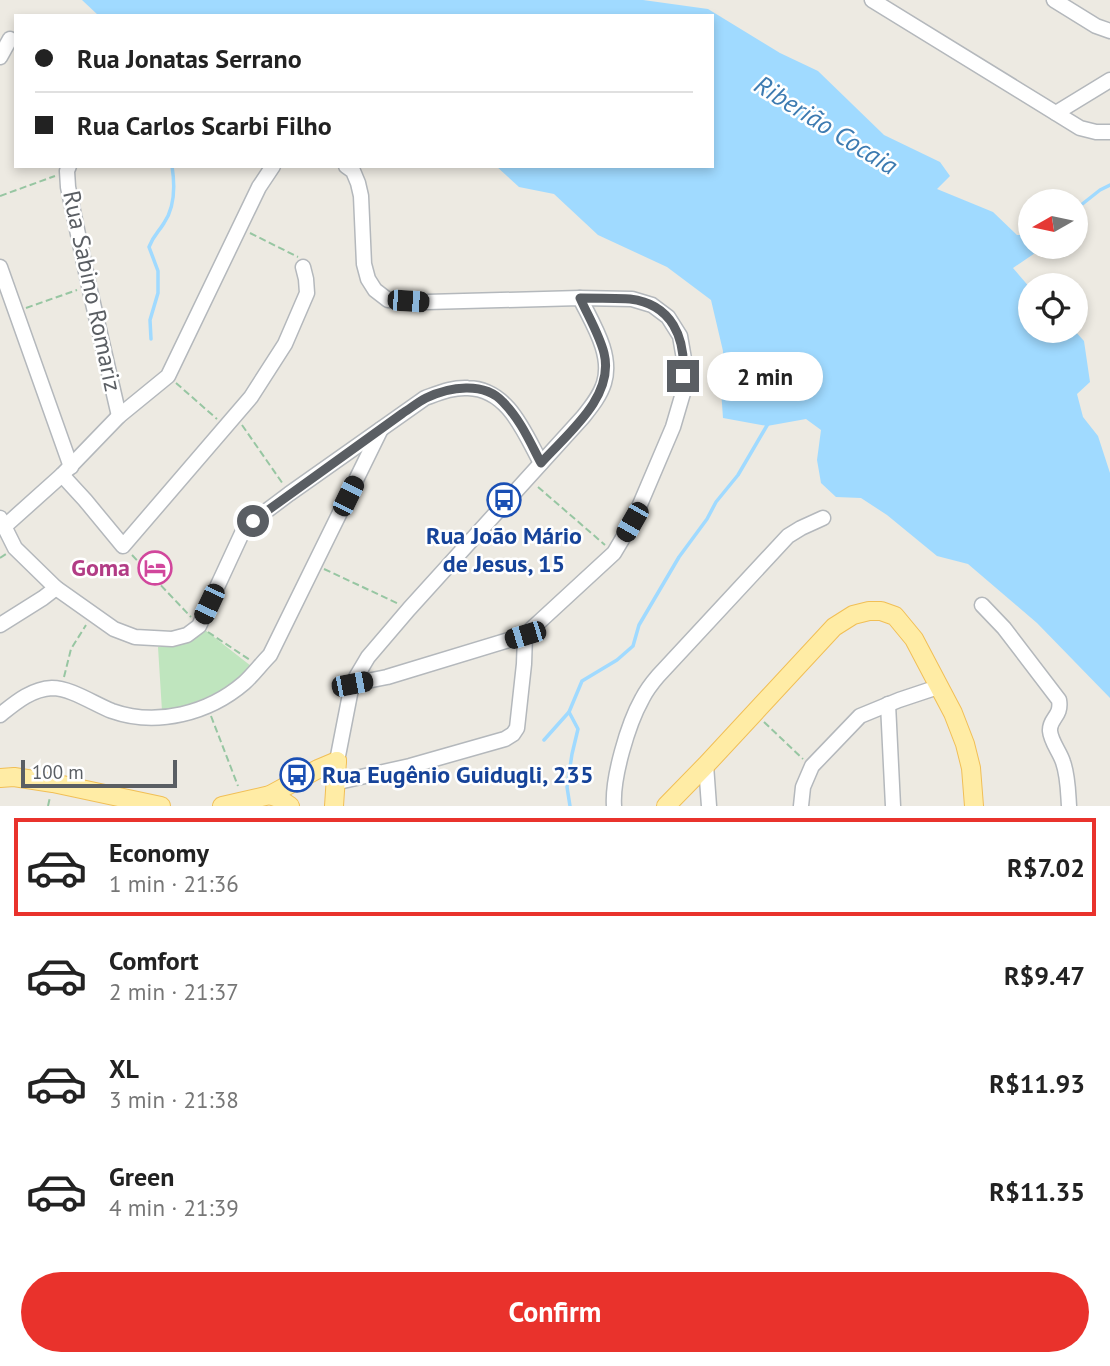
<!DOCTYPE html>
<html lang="en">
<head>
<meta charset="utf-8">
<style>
	:root { --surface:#fff; --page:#f2f2f2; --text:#222; --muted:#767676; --line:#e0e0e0; --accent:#e9322c }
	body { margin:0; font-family:"PT Sans",sans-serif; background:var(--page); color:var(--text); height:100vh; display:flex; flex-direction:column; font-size:26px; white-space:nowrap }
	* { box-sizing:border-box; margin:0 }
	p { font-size:23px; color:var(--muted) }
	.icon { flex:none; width:38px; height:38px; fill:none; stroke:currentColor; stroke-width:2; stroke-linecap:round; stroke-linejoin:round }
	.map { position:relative; height:806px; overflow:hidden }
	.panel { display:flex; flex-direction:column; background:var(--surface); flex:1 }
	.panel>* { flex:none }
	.hud { position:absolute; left:14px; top:14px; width:700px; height:154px; border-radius:0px; box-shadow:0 4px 10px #0003; display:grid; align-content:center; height:154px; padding:0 21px; background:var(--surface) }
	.needle { width:46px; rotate:261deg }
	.fabs { position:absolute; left:1018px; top:189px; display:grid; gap:14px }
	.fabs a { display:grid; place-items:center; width:70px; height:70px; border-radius:50%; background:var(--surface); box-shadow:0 4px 10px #0003; font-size:35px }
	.scale { position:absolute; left:21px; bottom:18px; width:156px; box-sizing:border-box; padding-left:7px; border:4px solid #5a5e63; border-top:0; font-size:19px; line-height:24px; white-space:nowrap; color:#5a5e63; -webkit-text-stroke:5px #fff; paint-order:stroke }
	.end { position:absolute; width:32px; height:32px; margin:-16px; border:9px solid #5a5e63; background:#fff; box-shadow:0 0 0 4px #fff }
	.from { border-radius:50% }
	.bubble { position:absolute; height:49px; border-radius:24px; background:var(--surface); box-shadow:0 4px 10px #0003; font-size:23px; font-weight:700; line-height:49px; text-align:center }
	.car { position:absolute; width:21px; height:42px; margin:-21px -10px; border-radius:9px; box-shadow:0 0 5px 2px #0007; background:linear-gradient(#222 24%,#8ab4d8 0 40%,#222 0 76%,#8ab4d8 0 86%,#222 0) }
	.hud b { display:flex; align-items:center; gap:24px; height:66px; font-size:26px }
	.hud b+b { border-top:2px solid var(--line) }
	.hud i { width:18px; height:18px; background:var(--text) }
	ul { padding:12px 0 0; list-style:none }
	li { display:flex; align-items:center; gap:21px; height:98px; margin:0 14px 10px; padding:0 7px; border:4px solid transparent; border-radius:0px }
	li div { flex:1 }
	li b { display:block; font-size:26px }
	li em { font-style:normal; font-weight:700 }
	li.current { border-color:var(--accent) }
	li>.icon { width:63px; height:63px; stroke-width:1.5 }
	.action { display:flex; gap:14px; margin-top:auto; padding:14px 21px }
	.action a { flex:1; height:80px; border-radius:42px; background:var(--accent); color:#fff; font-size:28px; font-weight:700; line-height:80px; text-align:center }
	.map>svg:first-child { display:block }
	.green { fill:#bfe5be }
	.water { fill:#a0daff }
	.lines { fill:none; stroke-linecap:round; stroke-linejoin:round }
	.stream { stroke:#a0daff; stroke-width:3.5 }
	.minor-casing { stroke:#b4b8bc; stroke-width:17 }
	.major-casing { stroke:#f1bf56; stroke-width:20 }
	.path { stroke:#97c6a2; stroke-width:2; stroke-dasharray:7 3.5; stroke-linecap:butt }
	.minor { stroke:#fff; stroke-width:14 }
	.major { stroke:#ffeca5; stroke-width:18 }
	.route { stroke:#5a5e63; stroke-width:9 }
	.labels { text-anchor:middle; stroke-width:5; stroke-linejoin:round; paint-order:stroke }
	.street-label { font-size:24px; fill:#5a5e63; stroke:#fff }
	.transit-label { font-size:24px; font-weight:bold; fill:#164399; stroke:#fff }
	.hotel-label { font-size:24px; font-weight:bold; fill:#b23c85; stroke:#fff; text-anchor:end }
	.water-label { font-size:26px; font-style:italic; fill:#3d7bb1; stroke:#fff }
</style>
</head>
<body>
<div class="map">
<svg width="1110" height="806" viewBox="0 0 1110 806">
	<rect width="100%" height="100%" fill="#edeae2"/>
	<path class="green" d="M205,630l46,36c-24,26 -55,38 -89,45l-4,-64c22,-2 31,-1 47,-17z"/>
	<path class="water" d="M82,0h561l65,9 72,44 38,18 66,64 56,27 10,14 -13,13 56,23 24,23h14v12h13l-31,21 18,21v42h44l9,10 6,41 -13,12 6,23 15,19 12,37v225l-73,-75 -69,-59 -31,-8 -50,-41 -26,-17 -25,-1 -15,-14 -4,-23 4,-30 -15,-11 -39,7 -44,-8 -2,-28 2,-39 -12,-51 -44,-33 -69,-32 -44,-41 -35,-7 -23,-21h216v-150h-613z"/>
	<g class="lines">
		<g class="stream">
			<path d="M1076,209l24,-19 10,-5"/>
			<path d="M151,339l-1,-19 8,-27v-22l-9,-24c5,-13 9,-14 15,-24 11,-16 11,-38 8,-57"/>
			<path d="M569,712l9,17 -6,25 -5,33 3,19"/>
			<path d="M544,740l25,-28 13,-31 35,-21 16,-14 6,-21 40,-68 28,-38 9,-17 22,-27 31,-53"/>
		</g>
		<defs>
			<g id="minor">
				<path d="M872,0l208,128 16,4h14"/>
				<path d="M1054,0l42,26 14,5"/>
				<path d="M0,57l10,-18"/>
				<path d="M1056,113l54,-33"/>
				<path d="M69,166l-2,5 1,16 21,99 30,130"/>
				<path d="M346,166l7,5 5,12 3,13 3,68 4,15 7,11 13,10 39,2 153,-4 52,1 20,6 16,12 12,19 4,23 -1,34 -10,34 -40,94 -19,32 -89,82 -138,42 -35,7"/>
				<path d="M0,267l71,200"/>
				<path d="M62,475l23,25 38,46 128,-149 34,-53 22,-51 -1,-14 -3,-12"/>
				<path d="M0,518l15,30 41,40 58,41 21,8 37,2 15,-4 12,-9 44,-95 10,-10 36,-27 136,-96c14,-5 28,-11 43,-10 40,1 56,44 73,75"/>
				<path d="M4,527l58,-52 57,-59 49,-40 91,-189 14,-21"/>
				<path d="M982,605l22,23 55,72c3,17 -10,18 -9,31 1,11 10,21 13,31 5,14 5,29 6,44"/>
				<path d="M0,625l43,-27 13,-10"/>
				<path d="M888,704l5,102"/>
				<path d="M0,715c15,-12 31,-26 52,-27 19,0 42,16 60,23 45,16 97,2 132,-28 9,-8 17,-19 26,-28l111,-226"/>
				<path d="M337,761l15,-77 16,-27 41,-48 174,-192c8,-10 17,-21 21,-34 9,-29 -12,-60 -24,-85"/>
				<path d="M706,765l3,41"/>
				<path d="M334,783l76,-17 95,-27 8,-5 4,-6 7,-64 1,-29"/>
				<path d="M614,806c-2,-28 14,-82 28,-107 4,-8 10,-16 16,-23l130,-140 13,-8 22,-10"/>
				<path d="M801,806l2,-19 9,-21 48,-50 39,-16 39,-13"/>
			</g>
			<g id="major">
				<path d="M0,778l14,-1 39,6 108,23"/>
				<path d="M270,795l8,3 12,8"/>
				<path d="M222,806l48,-11 48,-26 19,-8"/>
				<path d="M334,806l3,-45"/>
				<path d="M666,806l40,-41 128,-138 19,-12 16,-4h12l14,5 19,23 39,74 12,31 6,24 3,38"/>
			</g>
		</defs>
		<use href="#minor" class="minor-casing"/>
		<use href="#major" class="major-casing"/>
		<g class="path">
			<path d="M0,196l55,-20"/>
			<path d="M250,233l48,24"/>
			<path d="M26,308l51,-18"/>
			<path d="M176,383l41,36"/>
			<path d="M242,425l41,59"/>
			<path d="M538,487l67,58"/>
			<path d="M132,555l59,62"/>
			<path d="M0,558l6,-4"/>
			<path d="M324,569l75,35"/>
			<path d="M208,632l42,28"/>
			<path d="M64,677l7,-28 15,-24"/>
			<path d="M211,716l27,70"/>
			<path d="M764,722l39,37"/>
			<path d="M48,806l2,-9"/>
		</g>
		<use href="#minor" class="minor"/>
		<use href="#major" class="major"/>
	</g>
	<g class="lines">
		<path class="route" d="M253,521l150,-108c8,-5 15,-11 23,-15 23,-11 58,-17 77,4 17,17 27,40 38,61 26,-29 74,-66 63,-110 -5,-19 -16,-37 -24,-55 16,0 33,0 50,1 42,5 56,39 53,77"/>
	</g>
	<defs>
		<symbol id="bus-ring" viewBox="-11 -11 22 22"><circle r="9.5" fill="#fff" stroke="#1a4fb4" stroke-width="1.5"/><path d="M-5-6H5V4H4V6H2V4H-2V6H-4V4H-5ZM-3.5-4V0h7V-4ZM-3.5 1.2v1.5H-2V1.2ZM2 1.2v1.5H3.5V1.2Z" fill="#1a4fb4"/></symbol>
		<symbol id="hotel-ring" viewBox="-11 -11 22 22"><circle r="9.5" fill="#fff" stroke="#d1479c" stroke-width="1.5"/><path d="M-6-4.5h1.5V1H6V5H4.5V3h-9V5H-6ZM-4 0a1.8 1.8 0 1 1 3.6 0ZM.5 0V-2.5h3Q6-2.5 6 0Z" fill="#d1479c"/></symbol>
	</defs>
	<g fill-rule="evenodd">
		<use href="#bus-ring" x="485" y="481" width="38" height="38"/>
		<use href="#hotel-ring" x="136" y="549" width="38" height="38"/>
		<use href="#bus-ring" x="278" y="756" width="38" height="38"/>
	</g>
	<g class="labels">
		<g class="street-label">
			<text transform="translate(92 291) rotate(78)" y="8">Rua Sabino Romariz</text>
		</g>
		<g class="transit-label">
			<text x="504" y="544">Rua João Mário<tspan x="504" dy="28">de Jesus, 15</tspan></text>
			<text x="322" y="783" text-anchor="start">Rua Eugênio Guidugli, 235</text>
		</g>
		<g class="hotel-label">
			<text x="130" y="576">Goma</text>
		</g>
		<g class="water-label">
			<text transform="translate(826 125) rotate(32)" y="9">Riberião Cocaia</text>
		</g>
	</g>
</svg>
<div class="fabs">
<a><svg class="needle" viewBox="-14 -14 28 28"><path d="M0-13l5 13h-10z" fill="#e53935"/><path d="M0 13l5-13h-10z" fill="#767676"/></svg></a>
<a><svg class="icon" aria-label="locate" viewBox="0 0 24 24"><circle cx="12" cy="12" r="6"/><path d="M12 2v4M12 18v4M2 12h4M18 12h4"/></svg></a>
</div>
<div class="scale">100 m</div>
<i class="end from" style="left:253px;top:521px"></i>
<i class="end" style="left:683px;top:376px"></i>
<div class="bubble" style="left:707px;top:352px;width:116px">2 min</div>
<i class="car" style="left:408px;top:301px;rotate:94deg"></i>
<i class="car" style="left:348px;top:496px;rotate:26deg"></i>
<i class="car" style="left:632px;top:522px;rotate:210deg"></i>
<i class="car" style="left:209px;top:604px;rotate:205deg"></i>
<i class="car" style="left:525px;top:635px;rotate:253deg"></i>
<i class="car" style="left:352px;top:684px;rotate:79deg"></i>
<div class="hud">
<b><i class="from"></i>Rua Jonatas Serrano</b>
<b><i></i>Rua Carlos Scarbi Filho</b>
</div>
</div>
<section class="panel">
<ul>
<li class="current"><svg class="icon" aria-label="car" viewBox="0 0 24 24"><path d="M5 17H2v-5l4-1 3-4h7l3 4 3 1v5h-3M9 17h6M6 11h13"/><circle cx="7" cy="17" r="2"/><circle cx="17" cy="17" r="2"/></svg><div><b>Economy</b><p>1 min · 21:36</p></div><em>R$7.02</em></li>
<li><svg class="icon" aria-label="car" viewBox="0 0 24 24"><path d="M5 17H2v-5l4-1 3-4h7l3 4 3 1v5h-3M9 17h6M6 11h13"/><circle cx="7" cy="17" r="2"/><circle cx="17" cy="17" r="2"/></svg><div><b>Comfort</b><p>2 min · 21:37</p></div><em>R$9.47</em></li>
<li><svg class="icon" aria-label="car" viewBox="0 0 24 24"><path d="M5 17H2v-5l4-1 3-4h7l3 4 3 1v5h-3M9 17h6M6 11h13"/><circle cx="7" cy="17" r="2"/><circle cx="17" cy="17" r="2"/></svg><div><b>XL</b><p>3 min · 21:38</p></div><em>R$11.93</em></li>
<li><svg class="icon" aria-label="car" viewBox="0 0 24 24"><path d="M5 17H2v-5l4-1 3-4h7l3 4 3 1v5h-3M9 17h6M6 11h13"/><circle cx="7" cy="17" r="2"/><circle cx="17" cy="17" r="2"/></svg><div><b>Green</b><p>4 min · 21:39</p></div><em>R$11.35</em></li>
</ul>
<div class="action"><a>Confirm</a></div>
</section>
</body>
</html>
